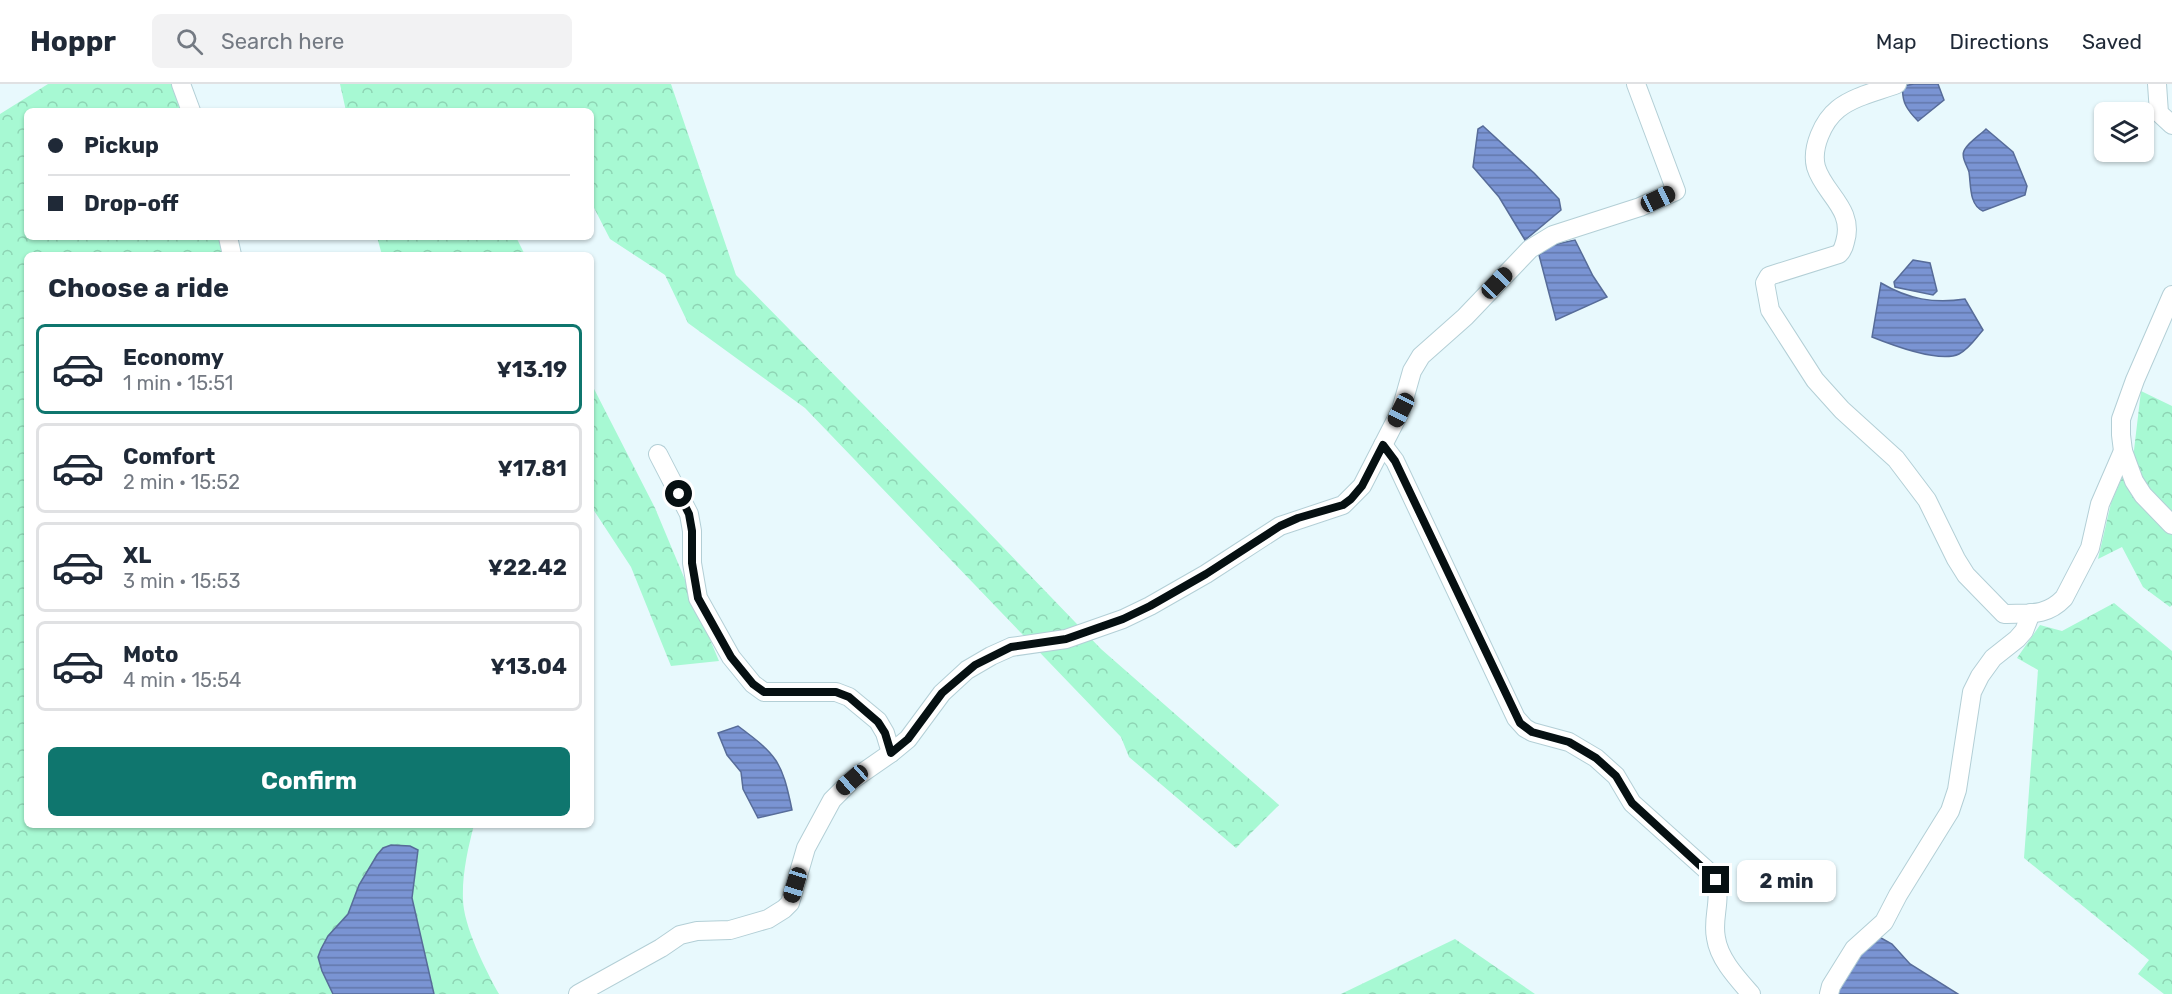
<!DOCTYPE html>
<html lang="en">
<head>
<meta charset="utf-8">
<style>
	:root { --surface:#fff; --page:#f2f2f3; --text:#1f2937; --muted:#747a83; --line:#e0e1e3; --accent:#0f766e }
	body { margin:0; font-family:Rubik,sans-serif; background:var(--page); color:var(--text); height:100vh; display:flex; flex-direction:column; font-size:22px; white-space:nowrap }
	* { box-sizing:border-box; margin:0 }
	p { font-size:20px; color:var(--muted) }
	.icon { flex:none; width:33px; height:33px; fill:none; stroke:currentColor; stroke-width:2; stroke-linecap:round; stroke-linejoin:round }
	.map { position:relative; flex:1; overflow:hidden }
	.drawer { position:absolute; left:24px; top:168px; width:570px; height:576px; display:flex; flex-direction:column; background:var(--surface); border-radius:9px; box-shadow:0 2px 4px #0004 }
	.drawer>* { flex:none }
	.hud { position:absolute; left:24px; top:24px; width:570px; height:132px; border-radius:9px; box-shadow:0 2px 4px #0004; display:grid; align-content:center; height:132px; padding:0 24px; background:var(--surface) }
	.buttons { position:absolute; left:2094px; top:18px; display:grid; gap:12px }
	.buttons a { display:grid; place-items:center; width:60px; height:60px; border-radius:9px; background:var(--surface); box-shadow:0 2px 4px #0004; font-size:30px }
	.end { position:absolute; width:27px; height:27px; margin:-14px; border:8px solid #061012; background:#fff; box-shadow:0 0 0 3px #fff }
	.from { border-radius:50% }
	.bubble { position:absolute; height:42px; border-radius:9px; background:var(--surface); box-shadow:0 2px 4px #0004; font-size:20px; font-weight:700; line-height:42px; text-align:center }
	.car { position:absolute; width:18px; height:36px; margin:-18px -9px; border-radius:8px; box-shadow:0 0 4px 2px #0007; background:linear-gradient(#222 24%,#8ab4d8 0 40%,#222 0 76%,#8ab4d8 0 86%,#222 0) }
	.hud b { display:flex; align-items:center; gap:21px; height:57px; font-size:22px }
	.hud b+b { border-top:2px solid var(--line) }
	.hud i { width:15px; height:15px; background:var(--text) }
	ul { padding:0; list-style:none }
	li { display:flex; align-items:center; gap:18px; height:90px; margin:0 12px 9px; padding:0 12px; border:3px solid var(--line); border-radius:9px }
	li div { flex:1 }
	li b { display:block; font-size:22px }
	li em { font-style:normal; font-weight:700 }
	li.active { border-color:var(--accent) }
	li>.icon { width:54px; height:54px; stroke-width:1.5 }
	h2 { padding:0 24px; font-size:27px; line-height:72px }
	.button { display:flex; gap:12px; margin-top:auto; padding:12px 24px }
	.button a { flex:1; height:69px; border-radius:9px; background:var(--accent); color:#fff; font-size:24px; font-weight:700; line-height:69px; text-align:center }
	header { display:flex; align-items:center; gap:36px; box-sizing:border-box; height:84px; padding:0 30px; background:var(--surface); border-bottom:2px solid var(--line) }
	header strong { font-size:28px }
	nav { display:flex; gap:33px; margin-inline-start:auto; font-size:21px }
	.search { width:420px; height:54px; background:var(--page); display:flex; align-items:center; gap:15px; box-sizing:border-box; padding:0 21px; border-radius:9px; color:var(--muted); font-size:22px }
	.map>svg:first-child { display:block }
	.forest { fill:url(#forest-crowns) }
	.water { fill:url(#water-rules); stroke:#576c99; stroke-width:1.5 }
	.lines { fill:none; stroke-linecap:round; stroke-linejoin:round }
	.minor-casing { stroke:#b3cfd6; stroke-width:20 }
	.minor { stroke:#fff; stroke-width:18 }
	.route { stroke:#061012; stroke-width:8 }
</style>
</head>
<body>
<header>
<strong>Hoppr</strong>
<div class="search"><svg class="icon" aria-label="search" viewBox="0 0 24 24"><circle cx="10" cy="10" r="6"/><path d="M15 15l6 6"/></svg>Search here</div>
<nav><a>Map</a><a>Directions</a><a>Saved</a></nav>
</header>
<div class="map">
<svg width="2172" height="910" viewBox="0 0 2172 910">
	<defs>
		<pattern id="forest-crowns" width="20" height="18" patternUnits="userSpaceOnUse" patternTransform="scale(1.5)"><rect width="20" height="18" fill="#a7f9d3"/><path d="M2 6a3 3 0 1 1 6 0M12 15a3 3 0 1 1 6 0" fill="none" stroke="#8ed4b4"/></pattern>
		<pattern id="water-rules" width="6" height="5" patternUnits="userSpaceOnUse" patternTransform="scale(1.5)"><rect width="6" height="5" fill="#7a94d3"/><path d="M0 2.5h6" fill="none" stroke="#6277aa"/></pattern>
	</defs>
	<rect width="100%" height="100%" fill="#e8f9fd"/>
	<g class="forest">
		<path d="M48,0h127l11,27h-159v126h196l4,18h-200v570h447c-6,23 -12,49 -11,74 0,26 23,72 36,95h-499v-880z"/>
		<path d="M340,0h331l65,191 237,241 128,133 178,156 -43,43 -107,-91 -8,-20 -316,-329 -117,-85 -23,-48 -55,-36 -19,-37v-91h-245z"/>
		<path d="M377,153h139l9,18h-143z"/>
		<path d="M591,299l64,125 64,153 -48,5 -40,-99 -40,-61z"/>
		<path d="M2141,307l31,15v199l-2,2 -27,-20 -21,-40 -24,12 13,-56 23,-53z"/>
		<path d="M2114,519l58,48v343h-8l-26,-20 11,-14 -125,-102 14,-188 -21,-12 23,-33 22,6z"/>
		<path d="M1455,855l80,55h-194z"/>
	</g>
	<g class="water">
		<path d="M1914,0h24l6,16 -26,21c-10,-10 -17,-19 -15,-35z"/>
		<path d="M1483,42l51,47 25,26 2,11 -36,30 -26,-43 -26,-30 5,-38z"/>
		<path d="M1986,45l27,23 14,34 -2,9 -42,16c-14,-6 -12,-26 -14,-39 -2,-7 -9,-16 -4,-23 4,-7 15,-14 21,-20z"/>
		<path d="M1575,156l18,36 14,21 -51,23 -17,-65 13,-10z"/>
		<path d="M1913,176l17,3 7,28 -4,4 -38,-8 -1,-5z"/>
		<path d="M1881,199c27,16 53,21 84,16l18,31c-7,8 -14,19 -24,24 -19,9 -67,-9 -87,-17z"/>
		<path d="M738,642c39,29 44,35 54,84l-34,8 -15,-29 -2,-17 -14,-17 -9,-22z"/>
		<path d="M391,761l19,1 8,4 -6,48 22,96h-101l-11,-23 -4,-14 3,-8 7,-13 20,-22 11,-29 18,-30 6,-7z"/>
		<path d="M1881,854l11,6 18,20 48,30h-121l7,-21 30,-33z"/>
	</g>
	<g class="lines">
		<defs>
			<g id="minor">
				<path d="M181,0l10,27"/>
				<path d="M1897,0c-18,7 -43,12 -59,25 -15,12 -27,39 -22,58 8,27 39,42 29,75 -1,5 -2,8 -6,12l-70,22 -4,7 5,27 45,70 27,30 54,49 31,41 29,59 10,16 38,39c24,-1 42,3 60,-16l26,-50 10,-44 23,-53"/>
				<path d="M2157,0l2,29 13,12"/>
				<path d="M228,153l4,18"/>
				<path d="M2172,211l-37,85 -14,39v16l2,16 11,30 9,14 29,30"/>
				<path d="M1383,361l12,16 121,257 9,10 7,4 37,10 27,16 20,18 16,27 78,70c16,20 1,42 6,65 3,21 21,40 35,56"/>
				<path d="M658,370l31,60 3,17v32l6,35 33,59 22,27 11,8h72l13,5 29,24 7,12 6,20"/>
				<path d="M578,910l83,-46 19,-13 17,-4 33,-1 38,-11 16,-10 6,-6 16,-55 26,-48 20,-20 39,-27 17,-14 34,-46 25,-23 24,-14 20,-9 55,-8 57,-20 27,-13 56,-32 74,-48 63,-21 19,-19 39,-76 11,-39 9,-15 44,-39 65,-68 23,-14 87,-28 36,-16 -40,-107"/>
				<path d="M1829,910l2,-8 23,-37 30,-27 14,-27 52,-84 7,-21 15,-98 8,-16 13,-18 24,-19 7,-8 7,-18"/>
			</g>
		</defs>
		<use href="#minor" class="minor-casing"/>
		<use href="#minor" class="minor"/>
	</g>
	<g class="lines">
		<path class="route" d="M679,410l10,20 3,17v32l6,35 33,59 22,27 11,8h72l13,5 29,25 7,11 6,20 17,-14 34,-46 33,-28 36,-18 55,-8 57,-20 27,-13 56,-32 74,-48 18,-8 45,-13 8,-6 11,-13 21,-41 12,16 125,262 12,9 37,10 27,16 20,18 16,27 84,77"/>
	</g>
</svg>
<div class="buttons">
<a><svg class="icon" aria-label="layers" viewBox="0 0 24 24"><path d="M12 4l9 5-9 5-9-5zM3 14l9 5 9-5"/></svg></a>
</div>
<i class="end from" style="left:679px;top:410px"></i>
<i class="end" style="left:1716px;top:796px"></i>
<div class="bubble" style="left:1737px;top:776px;width:99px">2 min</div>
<i class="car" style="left:1658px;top:115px;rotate:65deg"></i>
<i class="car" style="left:1497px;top:199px;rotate:44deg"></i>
<i class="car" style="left:1401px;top:326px;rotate:207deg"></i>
<i class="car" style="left:852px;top:696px;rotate:229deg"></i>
<i class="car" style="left:795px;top:801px;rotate:197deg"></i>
<div class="hud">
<b><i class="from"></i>Pickup</b>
<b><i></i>Drop-off</b>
</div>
<section class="drawer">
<h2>Choose a ride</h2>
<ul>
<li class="active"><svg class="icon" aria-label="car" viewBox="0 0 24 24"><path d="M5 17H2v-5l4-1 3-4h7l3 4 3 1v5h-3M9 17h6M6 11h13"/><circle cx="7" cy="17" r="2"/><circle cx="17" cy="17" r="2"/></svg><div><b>Economy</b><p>1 min · 15:51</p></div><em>¥13.19</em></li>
<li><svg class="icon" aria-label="car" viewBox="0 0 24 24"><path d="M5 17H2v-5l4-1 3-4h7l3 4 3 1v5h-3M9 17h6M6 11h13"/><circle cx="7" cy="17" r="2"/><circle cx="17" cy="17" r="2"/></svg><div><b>Comfort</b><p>2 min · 15:52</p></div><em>¥17.81</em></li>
<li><svg class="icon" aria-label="car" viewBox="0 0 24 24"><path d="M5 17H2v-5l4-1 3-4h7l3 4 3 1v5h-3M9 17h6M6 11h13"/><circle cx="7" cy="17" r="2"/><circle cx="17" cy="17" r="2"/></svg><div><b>XL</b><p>3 min · 15:53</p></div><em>¥22.42</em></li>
<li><svg class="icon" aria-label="car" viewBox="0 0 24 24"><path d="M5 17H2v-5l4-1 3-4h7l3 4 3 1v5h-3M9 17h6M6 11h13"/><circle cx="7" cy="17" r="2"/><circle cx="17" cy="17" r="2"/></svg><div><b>Moto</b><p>4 min · 15:54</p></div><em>¥13.04</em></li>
</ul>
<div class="button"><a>Confirm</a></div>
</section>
</div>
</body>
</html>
